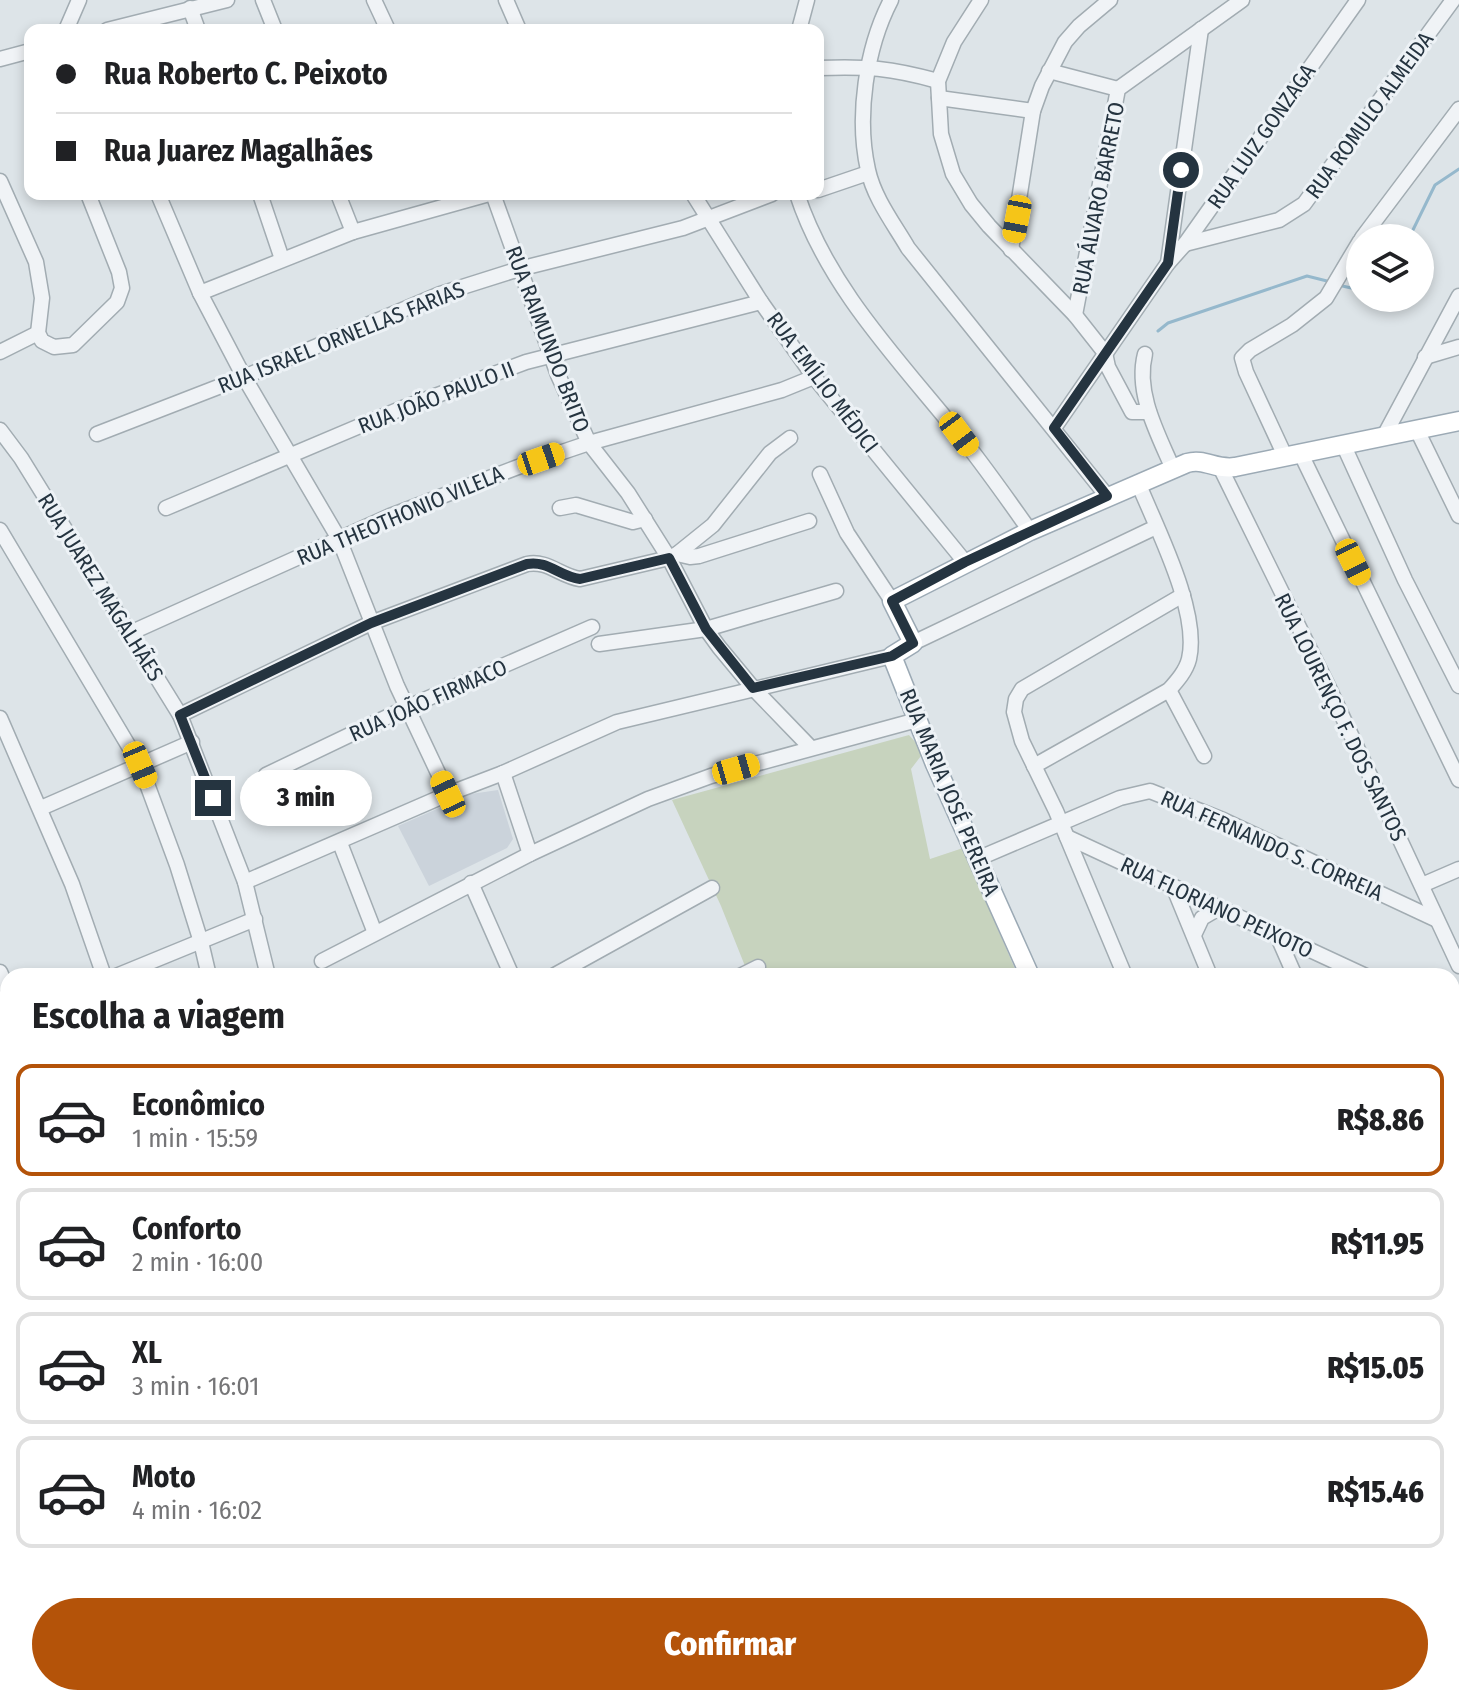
<!DOCTYPE html>
<html lang="pt">
<head>
<meta charset="utf-8">
<style>
	:root { --surface:#fff; --page:#f2f2f2; --text:#202124; --muted:#757577; --line:#e0e0e0; --accent:#b45309 }
	body { margin:0; font-family:"Fira Sans Condensed",sans-serif; background:var(--page); color:var(--text); height:100vh; display:flex; flex-direction:column; font-size:30px; white-space:nowrap }
	* { box-sizing:border-box; margin:0 }
	p { font-size:26px; color:var(--muted) }
	.icon { flex:none; width:44px; height:44px; fill:none; stroke:currentColor; stroke-width:2; stroke-linecap:round; stroke-linejoin:round }
	.map { position:relative; flex:1; overflow:hidden }
	.drawer { position:absolute; left:0px; top:968px; width:1460px; height:738px; display:flex; flex-direction:column; background:var(--surface); border-radius:24px 24px 0 0; box-shadow:0 4px 12px #0003 }
	.drawer>* { flex:none }
	.guide { position:absolute; left:24px; top:24px; width:800px; height:176px; border-radius:16px; box-shadow:0 4px 12px #0003; display:grid; align-content:center; height:176px; padding:0 32px; background:var(--surface) }
	.controls { position:absolute; left:1346px; top:224px; display:grid; gap:16px }
	.controls a { display:grid; place-items:center; width:88px; height:88px; border-radius:50%; background:var(--surface); box-shadow:0 4px 12px #0003; font-size:40px }
	.end { position:absolute; width:36px; height:36px; margin:-18px; border:10px solid #253440; background:#fff; box-shadow:0 0 0 4px #fff }
	.from { border-radius:50% }
	.bubble { position:absolute; height:56px; border-radius:28px; background:var(--surface); box-shadow:0 4px 12px #0003; font-size:26px; font-weight:800; line-height:56px; text-align:center }
	.car { position:absolute; width:24px; height:48px; margin:-24px -12px; border-radius:10px; box-shadow:0 0 6px 2px #0007; background:linear-gradient(#f5c518 24%,#345 0 40%,#f5c518 0 76%,#345 0 86%,#f5c518 0) }
	.guide b { display:flex; align-items:center; gap:28px; height:76px; font-size:30px }
	.guide b+b { border-top:2px solid var(--line) }
	.guide i { width:20px; height:20px; background:var(--text) }
	ul { padding:0; list-style:none }
	li { display:flex; align-items:center; gap:24px; height:112px; margin:0 16px 12px; padding:0 16px; border:4px solid var(--line); border-radius:16px }
	li div { flex:1 }
	li b { display:block; font-size:30px }
	li em { font-style:normal; font-weight:800 }
	li.selected { border-color:var(--accent) }
	li>.icon { width:72px; height:72px; stroke-width:1.5 }
	h2 { padding:0 32px; font-size:36px; line-height:96px }
	.primary-button { display:flex; gap:16px; margin-top:auto; padding:16px 32px }
	.primary-button a { flex:1; height:92px; border-radius:48px; background:var(--accent); color:#fff; font-size:32px; font-weight:800; line-height:92px; text-align:center }
	.map>svg:first-child { display:block }
	.built { fill:#cbd3db }
	.green { fill:#c7d3be }
	.lines { fill:none; stroke-linecap:round; stroke-linejoin:round }
	.stream { stroke:#95b8cc; stroke-width:3 }
	.minor-casing { stroke:#a2acb2; stroke-width:17 }
	.major-casing { stroke:#9caab5; stroke-width:21 }
	.minor { stroke:#f0f3f6; stroke-width:14 }
	.major { stroke:#fff; stroke-width:18 }
	.route { stroke:#253440; stroke-width:10 }
	.labels { text-anchor:middle; stroke-width:6; stroke-linejoin:round; paint-order:stroke }
	.street-label { font-size:22px; fill:#253440; stroke:#edf2f6 }
</style>
</head>
<body>
<div class="map">
<svg width="1459" height="1705" viewBox="0 0 1459 1705">
	<rect width="100%" height="100%" fill="#dde4e8"/>
	<path class="built" d="M498,790l15,49 -6,9 -78,38 -31,-60 73,-32z"/>
	<path class="green" d="M909,735l15,17 -13,17 19,90 33,-11 55,128h-269l-28,-70 -49,-106z"/>
	<g class="lines">
		<g class="stream">
			<path d="M1409,238l26,-53 24,-16"/>
			<path d="M1338,285l22,5"/>
			<path d="M1158,331l10,-8 139,-47 24,6"/>
		</g>
		<defs>
			<g id="minor">
				<path d="M263,0l12,30"/>
				<path d="M374,0l14,30"/>
				<path d="M506,0l13,30"/>
				<path d="M891,0c-25,48 -35,117 -23,170 6,28 26,54 40,78l199,248"/>
				<path d="M981,0l-27,42 -16,39 3,53 12,40 18,30 18,22 86,89 30,38 3,14 24,45h17"/>
				<path d="M190,8l8,22"/>
				<path d="M66,30l13,-30"/>
				<path d="M107,30l120,-30"/>
				<path d="M799,30l8,-30"/>
				<path d="M0,59l30,-8"/>
				<path d="M818,68c48,-2 73,0 120,13"/>
				<path d="M1049,71l69,18"/>
				<path d="M939,98l94,13"/>
				<path d="M0,181l36,81 6,36 -4,35 4,8 12,6 19,-2 44,-43 5,-14 -3,-16 -31,-78"/>
				<path d="M818,190l50,-17"/>
				<path d="M158,194l42,99 44,84 95,162 58,147 51,108"/>
				<path d="M260,194l22,65"/>
				<path d="M338,194l15,38"/>
				<path d="M493,194l65,181 31,68 39,50 41,65 37,71 13,18 34,41 57,59"/>
				<path d="M693,194l68,108 53,75 151,185"/>
				<path d="M797,194c30,92 100,164 160,238 26,32 49,65 73,99"/>
				<path d="M1362,238l97,-129"/>
				<path d="M1185,244l94,-24 25,-16 149,-204"/>
				<path d="M1011,250l22,-139 9,-25 23,-44 14,-16 31,-26"/>
				<path d="M1168,263l33,-234"/>
				<path d="M200,293l153,-61 136,-38"/>
				<path d="M1075,315l43,-226 124,-89"/>
				<path d="M0,352l38,-19"/>
				<path d="M1145,354c-10,39 13,80 28,115"/>
				<path d="M1425,357l34,-10"/>
				<path d="M1054,428l114,-165 17,-19 173,-244"/>
				<path d="M0,430l21,28 159,257 65,167 23,94"/>
				<path d="M1417,430l42,86"/>
				<path d="M97,434l147,-57 196,-83 79,-25 164,-41 89,-34"/>
				<path d="M1384,436l75,-140"/>
				<path d="M1343,444l62,136 54,106"/>
				<path d="M1300,452l159,328"/>
				<path d="M1285,456l-39,-84 -4,-14 8,-8 42,-25 34,-27 34,-57"/>
				<path d="M1221,469l109,221 129,276"/>
				<path d="M820,474l27,59 45,68"/>
				<path d="M166,508l234,-99 126,-47 235,-60"/>
				<path d="M560,508l16,-3 57,17 12,-3"/>
				<path d="M0,530l140,235 37,100 24,77 8,34"/>
				<path d="M677,554l13,3 9,-1 110,-35"/>
				<path d="M130,633l260,-117 128,-49 71,-24 193,-53 32,-13"/>
				<path d="M913,643l243,-116"/>
				<path d="M599,644l107,-15 130,-38"/>
				<path d="M1169,690l35,66"/>
				<path d="M180,715l191,-92 156,-59c21,-4 33,12 53,15l89,-21 8,-4 36,-29 57,-72 20,-15"/>
				<path d="M0,718l72,166 32,92"/>
				<path d="M1034,766l135,-76c8,-9 17,-19 20,-31 11,-47 -32,-130 -50,-174"/>
				<path d="M503,773l27,81"/>
				<path d="M266,775l142,-68 184,-80"/>
				<path d="M41,808l151,-66"/>
				<path d="M1067,837l299,139"/>
				<path d="M340,843l35,90"/>
				<path d="M977,859l143,-61 30,-7 73,29 214,100"/>
				<path d="M245,882l203,-88 55,-21 114,-51 275,-66"/>
				<path d="M471,883l41,93"/>
				<path d="M1422,885l37,-16"/>
				<path d="M1173,886l37,90"/>
				<path d="M1194,935l8,-17 17,-10"/>
				<path d="M1277,935l18,41"/>
				<path d="M322,961l208,-107 118,-55 63,-23 206,-56"/>
				<path d="M0,972l8,18"/>
				<path d="M116,976l139,-57"/>
				<path d="M553,976l159,-88"/>
				<path d="M740,976l18,-9"/>
				<path d="M1125,976l-69,-165 -34,-70 -8,-29 2,-13 6,-10 161,-94"/>
				<path d="M1452,1009l7,2"/>
				<path d="M1452,1144l7,17"/>
				<path d="M0,1167l8,-1"/>
				<path d="M0,1269l8,29"/>
				<path d="M1452,1328l7,-5"/>
				<path d="M0,1380l8,-1"/>
				<path d="M1452,1423l7,-17"/>
				<path d="M0,1577h8"/>
				<path d="M1452,1607l7,-1"/>
				<path d="M235,1698l2,7"/>
				<path d="M259,1698v7"/>
				<path d="M582,1698l3,7"/>
				<path d="M757,1698l1,7"/>
				<path d="M1080,1698l4,7"/>
				<path d="M1234,1698l2,7"/>
				<path d="M1317,1698l1,7"/>
				<path d="M1434,1698l1,7"/>
			</g>
			<g id="major">
				<path d="M1030,976l-95,-212 -43,-108 21,-13 -21,-42 138,-70 157,-68c18,-5 28,7 48,4l224,-46"/>
				<path d="M1452,1273l7,5"/>
				<path d="M0,1688l8,3"/>
				<path d="M35,1698l18,2 30,-2"/>
			</g>
		</defs>
		<use href="#minor" class="minor-casing"/>
		<use href="#major" class="major-casing"/>
		<use href="#minor" class="minor"/>
		<use href="#major" class="major"/>
	</g>
	<g class="lines">
		<path class="route" d="M213,798l-33,-83 191,-92 156,-59c21,-4 33,13 53,15l89,-21 37,71 47,59 139,-32 21,-13 -21,-42 73,-39 142,-66 -53,-68 114,-165 13,-93"/>
	</g>
	<g class="labels">
		<g class="street-label">
			<text transform="translate(1369 115) rotate(-54)" y="8">RUA ROMULO ALMEIDA</text>
			<text transform="translate(1261 136) rotate(-55)" y="8">RUA LUIZ GONZAGA</text>
			<text transform="translate(1098 198) rotate(-79)" y="8">RUA ÁLVARO BARRETO</text>
			<text transform="translate(341 337) rotate(-22)" y="8">RUA ISRAEL ORNELLAS FARIAS</text>
			<text transform="translate(548 339) rotate(69)" y="8">RUA RAIMUNDO BRITO</text>
			<text transform="translate(823 382) rotate(53)" y="8">RUA EMÍLIO MÉDICI</text>
			<text transform="translate(436 397) rotate(-21)" y="8">RUA JOÃO PAULO II</text>
			<text transform="translate(400 515) rotate(-23)" y="8">RUA THEOTHONIO VILELA</text>
			<text transform="translate(101 587) rotate(58)" y="8">RUA JUAREZ MAGALHÃES</text>
			<text transform="translate(428 700) rotate(-24)" y="8">RUA JOÃO FIRMACO</text>
			<text transform="translate(1341 717) rotate(64)" y="8">RUA LOURENÇO F. DOS SANTOS</text>
			<text transform="translate(950 792) rotate(67)" y="8">RUA MARIA JOSÉ PEREIRA</text>
			<text transform="translate(1272 845) rotate(24)" y="8">RUA FERNANDO S. CORREIA</text>
			<text transform="translate(1217 907) rotate(25)" y="8">RUA FLORIANO PEIXOTO</text>
		</g>
	</g>
</svg>
<div class="controls">
<a><svg class="icon" aria-label="layers" viewBox="0 0 24 24"><path d="M12 4l9 5-9 5-9-5zM3 14l9 5 9-5"/></svg></a>
</div>
<i class="end from" style="left:1181px;top:170px"></i>
<i class="end" style="left:213px;top:798px"></i>
<div class="bubble" style="left:240px;top:770px;width:132px">3 min</div>
<i class="car" style="left:1017px;top:219px;rotate:191deg"></i>
<i class="car" style="left:959px;top:434px;rotate:143deg"></i>
<i class="car" style="left:541px;top:459px;rotate:71deg"></i>
<i class="car" style="left:1353px;top:562px;rotate:154deg"></i>
<i class="car" style="left:140px;top:765px;rotate:157deg"></i>
<i class="car" style="left:736px;top:769px;rotate:74deg"></i>
<i class="car" style="left:448px;top:794px;rotate:335deg"></i>
<div class="guide">
<b><i class="from"></i>Rua Roberto C. Peixoto</b>
<b><i></i>Rua Juarez Magalhães</b>
</div>
<section class="drawer">
<h2>Escolha a viagem</h2>
<ul>
<li class="selected"><svg class="icon" aria-label="car" viewBox="0 0 24 24"><path d="M5 17H2v-5l4-1 3-4h7l3 4 3 1v5h-3M9 17h6M6 11h13"/><circle cx="7" cy="17" r="2"/><circle cx="17" cy="17" r="2"/></svg><div><b>Econômico</b><p>1 min · 15:59</p></div><em>R$8.86</em></li>
<li><svg class="icon" aria-label="car" viewBox="0 0 24 24"><path d="M5 17H2v-5l4-1 3-4h7l3 4 3 1v5h-3M9 17h6M6 11h13"/><circle cx="7" cy="17" r="2"/><circle cx="17" cy="17" r="2"/></svg><div><b>Conforto</b><p>2 min · 16:00</p></div><em>R$11.95</em></li>
<li><svg class="icon" aria-label="car" viewBox="0 0 24 24"><path d="M5 17H2v-5l4-1 3-4h7l3 4 3 1v5h-3M9 17h6M6 11h13"/><circle cx="7" cy="17" r="2"/><circle cx="17" cy="17" r="2"/></svg><div><b>XL</b><p>3 min · 16:01</p></div><em>R$15.05</em></li>
<li><svg class="icon" aria-label="car" viewBox="0 0 24 24"><path d="M5 17H2v-5l4-1 3-4h7l3 4 3 1v5h-3M9 17h6M6 11h13"/><circle cx="7" cy="17" r="2"/><circle cx="17" cy="17" r="2"/></svg><div><b>Moto</b><p>4 min · 16:02</p></div><em>R$15.46</em></li>
</ul>
<div class="primary-button"><a>Confirmar</a></div>
</section>
</div>
</body>
</html>
